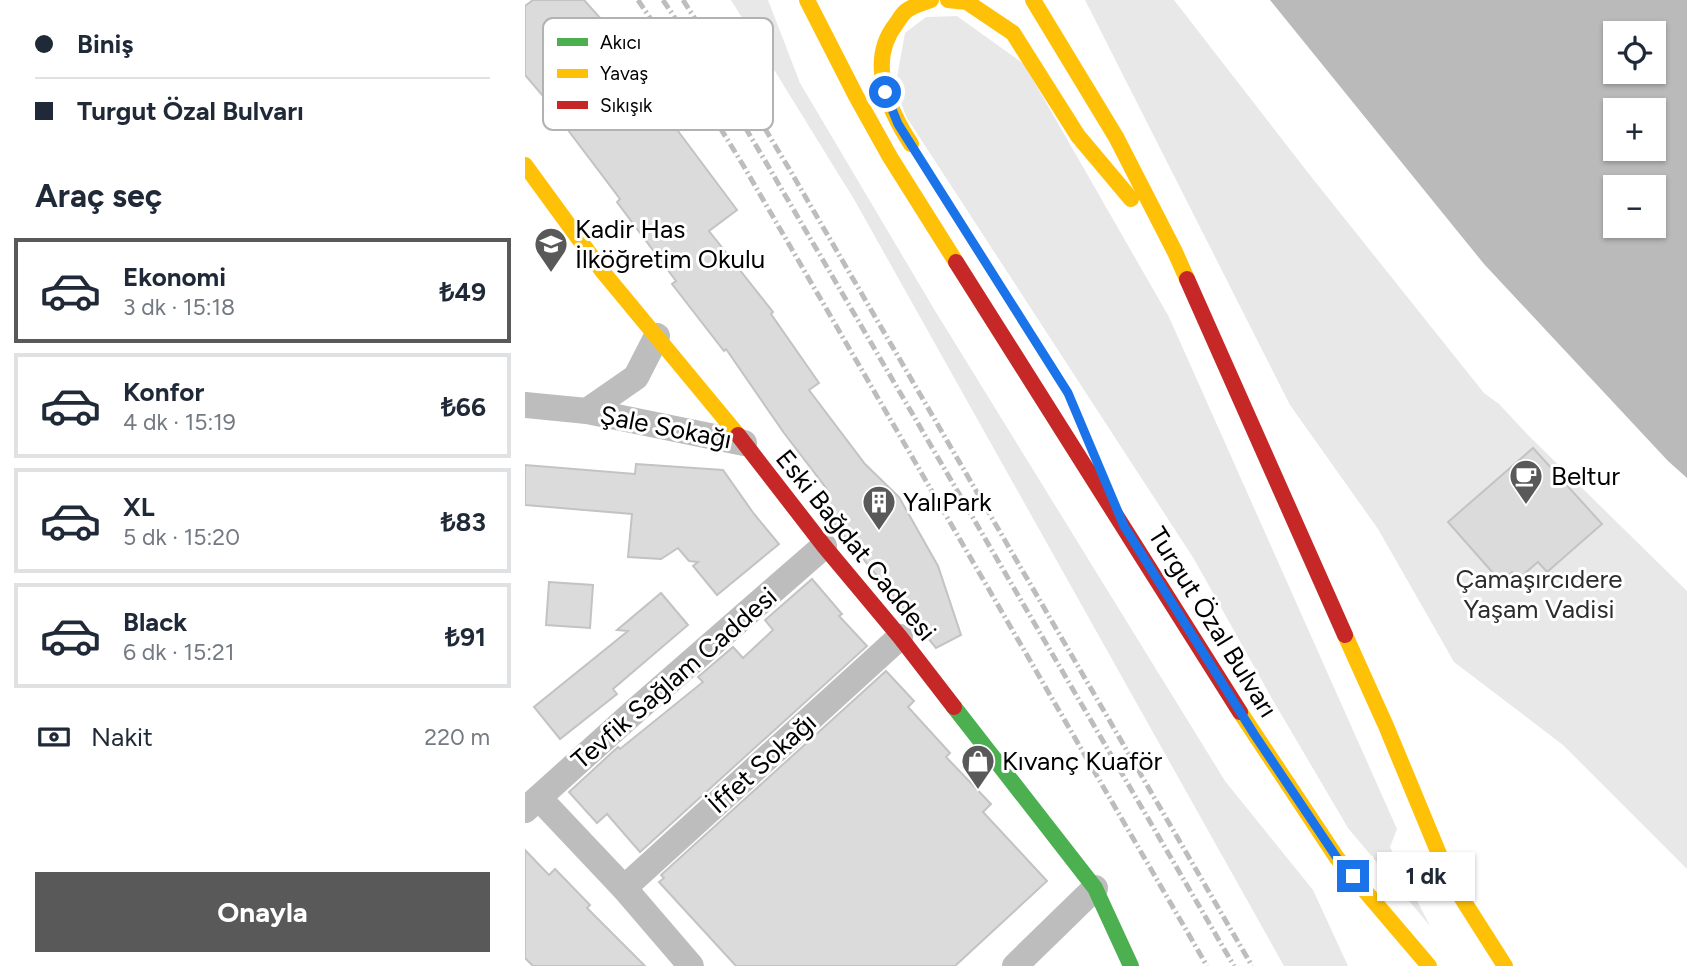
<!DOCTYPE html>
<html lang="tr">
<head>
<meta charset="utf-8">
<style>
	:root { --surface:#fff; --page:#f2f2f3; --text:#1f2937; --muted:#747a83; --line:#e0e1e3; --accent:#595959 }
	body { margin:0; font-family:Figtree,sans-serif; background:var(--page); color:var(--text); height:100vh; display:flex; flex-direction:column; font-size:26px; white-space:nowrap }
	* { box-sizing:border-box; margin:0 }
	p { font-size:23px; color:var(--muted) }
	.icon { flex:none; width:38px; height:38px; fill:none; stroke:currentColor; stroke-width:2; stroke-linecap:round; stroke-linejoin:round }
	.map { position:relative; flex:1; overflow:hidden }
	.panel { display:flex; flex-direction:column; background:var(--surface); width:525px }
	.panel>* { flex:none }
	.hud { display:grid; align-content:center; height:154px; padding:0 35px; background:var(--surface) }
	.fabs { position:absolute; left:1078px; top:21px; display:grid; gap:14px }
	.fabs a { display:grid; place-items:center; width:63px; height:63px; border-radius:0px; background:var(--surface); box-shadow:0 2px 5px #0004; font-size:35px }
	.end { position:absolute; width:32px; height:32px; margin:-16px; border:9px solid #1a73e8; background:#fff; box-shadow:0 0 0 4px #fff }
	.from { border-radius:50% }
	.bubble { position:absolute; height:49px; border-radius:0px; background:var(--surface); box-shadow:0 2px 5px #0004; font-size:23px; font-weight:700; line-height:49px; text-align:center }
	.hud b { display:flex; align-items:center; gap:24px; height:66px; font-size:26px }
	.hud b+b { border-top:2px solid var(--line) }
	.hud i { width:18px; height:18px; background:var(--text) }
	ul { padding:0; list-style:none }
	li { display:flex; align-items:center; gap:21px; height:105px; margin:0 14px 10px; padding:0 21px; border:4px solid var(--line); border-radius:0px }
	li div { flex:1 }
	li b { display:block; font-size:26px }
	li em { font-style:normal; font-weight:700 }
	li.active { border-color:var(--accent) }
	li>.icon { width:63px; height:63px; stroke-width:1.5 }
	h2 { padding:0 35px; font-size:32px; line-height:84px }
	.pay { display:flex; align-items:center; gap:18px; height:77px; padding:0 35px; font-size:26px }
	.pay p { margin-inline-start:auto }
	.primary-button { display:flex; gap:14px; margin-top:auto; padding:14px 35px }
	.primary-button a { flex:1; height:80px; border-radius:0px; background:var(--accent); color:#fff; font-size:28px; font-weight:700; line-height:80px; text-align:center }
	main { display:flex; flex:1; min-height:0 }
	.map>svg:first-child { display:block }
	.green { fill:#e8e8e8 }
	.water { fill:#bababa; fill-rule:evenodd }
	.building { fill:#dbdbdb; stroke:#c3c3c3; stroke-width:2 }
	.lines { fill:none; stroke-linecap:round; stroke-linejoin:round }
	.street { stroke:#bdbdbd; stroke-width:26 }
	.fast { stroke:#4caf50; stroke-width:16 }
	.slow { stroke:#ffc107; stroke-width:16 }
	.jam { stroke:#c62828; stroke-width:16 }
	.rail { stroke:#bdbdbd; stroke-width:5; stroke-dasharray:10 3.5 2 3.5; stroke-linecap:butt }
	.route { stroke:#1a73e8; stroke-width:9 }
	.labels { text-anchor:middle; stroke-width:6; stroke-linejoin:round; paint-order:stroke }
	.poi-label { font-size:26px; fill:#000; stroke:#fff; text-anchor:start }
	.street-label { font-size:26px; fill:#000; stroke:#fff }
	.park-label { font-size:26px; fill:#2c2c2c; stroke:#fff }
	.key { fill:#fff; stroke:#b2b2b2; stroke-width:2 }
	.key-label { font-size:19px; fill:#000 }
</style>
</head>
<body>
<main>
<section class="panel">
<div class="hud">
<b><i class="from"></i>Biniş</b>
<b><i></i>Turgut Özal Bulvarı</b>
</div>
<h2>Araç seç</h2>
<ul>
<li class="active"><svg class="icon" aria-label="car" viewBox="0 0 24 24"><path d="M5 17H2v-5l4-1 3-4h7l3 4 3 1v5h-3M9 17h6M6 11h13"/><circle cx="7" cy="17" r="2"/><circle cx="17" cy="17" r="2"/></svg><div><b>Ekonomi</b><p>3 dk · 15:18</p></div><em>₺49</em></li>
<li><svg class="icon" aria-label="car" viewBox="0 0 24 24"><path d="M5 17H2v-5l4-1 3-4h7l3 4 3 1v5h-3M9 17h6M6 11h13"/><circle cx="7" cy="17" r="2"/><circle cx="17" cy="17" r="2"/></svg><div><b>Konfor</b><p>4 dk · 15:19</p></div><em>₺66</em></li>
<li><svg class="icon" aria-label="car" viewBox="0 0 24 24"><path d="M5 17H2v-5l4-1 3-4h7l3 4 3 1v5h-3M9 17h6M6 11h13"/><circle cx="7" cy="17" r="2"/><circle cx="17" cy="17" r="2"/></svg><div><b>XL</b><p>5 dk · 15:20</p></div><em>₺83</em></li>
<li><svg class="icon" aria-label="car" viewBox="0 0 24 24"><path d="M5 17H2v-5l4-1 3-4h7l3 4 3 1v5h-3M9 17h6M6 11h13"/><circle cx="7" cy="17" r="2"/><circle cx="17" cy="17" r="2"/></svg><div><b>Black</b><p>6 dk · 15:21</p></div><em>₺91</em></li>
</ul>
<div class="pay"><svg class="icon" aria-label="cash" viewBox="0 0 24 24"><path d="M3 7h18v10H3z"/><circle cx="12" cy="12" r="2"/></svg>Nakit<p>220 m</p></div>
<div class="primary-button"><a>Onayla</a></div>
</section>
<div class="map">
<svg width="1162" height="966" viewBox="0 0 1162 966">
	<rect width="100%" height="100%" fill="#fff"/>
	<g class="green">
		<path d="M206,0h37l32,83 134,226 291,472 88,109 35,76h-64l-429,-765z"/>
		<path d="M560,0h89l135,174 175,219 15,11 30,32 158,155v278l-124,-124 -109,-83 -76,-133 -88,-124z"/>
		<path d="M432,16l67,48 145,253 228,512 -7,18 40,79 -82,-98 -77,-131 -77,-138 -287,-441 -12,-30 10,-55 21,-16z"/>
	</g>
	<path class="water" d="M745,0h417v478l-19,-17 -184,-197zM1090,33h39v39h-39zM1090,110h39v39h-39zM1090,187h39v39h-39z"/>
	<g class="building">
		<path d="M8,0h51l45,50 -2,3 56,74 -5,4 59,79 -28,21 64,81 -2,2 48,69 -10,7 56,74 34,33 39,69 23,69 -25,13 -95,-116 -28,-36 13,-8 -42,-55 -58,-84 -2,2 -52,-67 4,-3 -59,-79 3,-3 -55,-73 2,-2 -42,-49v-69z"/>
		<path d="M1008,448l69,76 -55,48 -9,-10 -20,17 -6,-7 -11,10 -53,-60z"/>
		<path d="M111,464l87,6 31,44 25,30 -62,51 -24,-29 5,-4 -9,-1 -11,-13 -17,11 -33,-2 4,-43 -107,-9v-40l110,9z"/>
		<path d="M287,579l30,35 -3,2 28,30 -227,206 -33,-38 -10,9 -28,-31 49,-45 2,2 83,-67 -5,-5 35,-30 10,11 30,-28 -8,-10z"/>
		<path d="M24,582l44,3 -3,43 -44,-3z"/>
		<path d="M136,593l27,32 -75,64 4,5 -57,45 -26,-32 94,-76 -11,-1z"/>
		<path d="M361,671l28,30 -6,6 42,46 -4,4 45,47 -8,8 64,69 -92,85h-219l-77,-84 5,-4 -3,-3z"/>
		<path d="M0,850l24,25 6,-6 35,36 -3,3 58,58h-112l-8,-8z"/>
	</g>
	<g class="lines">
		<g class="street">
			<path d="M0,405l62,6 157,32"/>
			<path d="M62,411l49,-34 21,-41"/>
			<path d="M14,798l85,90 67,78"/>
			<path d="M0,810l110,-99 189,-165"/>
			<path d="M99,888l276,-251"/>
			<path d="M490,966l80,-78"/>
		</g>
		<path class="fast" d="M429,707l141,181 36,78"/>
		<g class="slow">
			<path d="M282,0l49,96 34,61 66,105"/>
			<path d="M423,0l19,2 46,31 65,103 53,63"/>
			<path d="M508,0l83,137 59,115 12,27"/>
			<path d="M386,144c-23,-35 -44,-83 -15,-120 3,-4 6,-10 10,-13 6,-5 17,-8 25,-11"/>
			<path d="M0,165l78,107 135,163"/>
			<path d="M820,635l41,91 63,152 56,88"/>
			<path d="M715,712l97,146 92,108"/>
		</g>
		<g class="jam">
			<path d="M431,262l284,450"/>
			<path d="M662,279l158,356"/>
			<path d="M213,435l86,111 76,91 54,70"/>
		</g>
		<g class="rail">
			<path d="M113,0l43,64 62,101 464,801"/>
			<path d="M138,0l61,92 40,67 470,807"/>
			<path d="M158,0l78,122 30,50 461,794"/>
		</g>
	</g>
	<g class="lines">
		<path class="route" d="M360,92l13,32 170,269 56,133 130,208 83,124 16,18"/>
	</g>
	<defs>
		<symbol id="school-pin" viewBox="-11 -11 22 30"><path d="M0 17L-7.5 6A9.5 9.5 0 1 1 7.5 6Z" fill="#595959" stroke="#fff"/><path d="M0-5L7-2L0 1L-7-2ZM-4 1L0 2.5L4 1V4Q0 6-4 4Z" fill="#fff"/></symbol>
		<symbol id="cafe-pin" viewBox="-11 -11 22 30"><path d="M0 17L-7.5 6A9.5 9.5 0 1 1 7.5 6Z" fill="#595959" stroke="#fff"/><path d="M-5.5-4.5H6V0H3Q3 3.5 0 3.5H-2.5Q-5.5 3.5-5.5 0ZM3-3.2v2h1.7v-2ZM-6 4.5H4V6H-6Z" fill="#fff"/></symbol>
		<symbol id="building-pin" viewBox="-11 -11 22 30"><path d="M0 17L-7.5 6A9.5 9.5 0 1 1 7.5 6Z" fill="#595959" stroke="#fff"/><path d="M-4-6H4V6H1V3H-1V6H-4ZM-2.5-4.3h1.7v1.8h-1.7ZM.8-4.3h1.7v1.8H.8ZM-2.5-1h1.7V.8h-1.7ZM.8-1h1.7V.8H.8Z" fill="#fff"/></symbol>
		<symbol id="shop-pin" viewBox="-11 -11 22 30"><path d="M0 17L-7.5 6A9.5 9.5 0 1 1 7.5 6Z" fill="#595959" stroke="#fff"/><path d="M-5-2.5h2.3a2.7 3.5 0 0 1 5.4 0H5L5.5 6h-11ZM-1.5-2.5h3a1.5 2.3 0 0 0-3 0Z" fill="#fff"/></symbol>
	</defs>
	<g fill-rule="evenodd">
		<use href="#school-pin" x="7" y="225" width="38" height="52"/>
		<use href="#cafe-pin" x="982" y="457" width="38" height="52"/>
		<use href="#building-pin" x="335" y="483" width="38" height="52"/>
		<use href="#shop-pin" x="434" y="742" width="38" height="52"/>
	</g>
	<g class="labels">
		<g class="poi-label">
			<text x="50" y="238">Kadir Has<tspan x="50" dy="30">İlköğretim Okulu</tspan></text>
			<text x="1026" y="485">Beltur</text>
			<text x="378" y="511">YalıPark</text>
			<text x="477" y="770">Kıvanç Kuaför</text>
		</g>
		<g class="street-label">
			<text transform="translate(141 427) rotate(11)" y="9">Şale Sokağı</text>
			<text transform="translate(331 545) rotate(51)" y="9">Eski Bağdat Caddesi</text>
			<text transform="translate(688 622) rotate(58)" y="9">Turgut Özal Bulvarı</text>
			<text transform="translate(149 678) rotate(-41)" y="9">Tevfik Sağlam Caddesi</text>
			<text transform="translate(237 763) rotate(-42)" y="9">İffet Sokağı</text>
		</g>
		<g class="park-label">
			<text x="1014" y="588">Çamaşırcıdere<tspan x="1014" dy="30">Yaşam Vadisi</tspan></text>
		</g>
	</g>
	<rect x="18" y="18" width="230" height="112" rx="10" class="key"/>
	<rect x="32" y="38" width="31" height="8" fill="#4caf50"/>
	<rect x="32" y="69" width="31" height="9" fill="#ffc107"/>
	<rect x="32" y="101" width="31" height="8" fill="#c62828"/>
	<g class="key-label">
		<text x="75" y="49">Akıcı</text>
		<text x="75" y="80">Yavaş</text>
		<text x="75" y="112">Sıkışık</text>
	</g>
</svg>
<div class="fabs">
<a><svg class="icon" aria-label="locate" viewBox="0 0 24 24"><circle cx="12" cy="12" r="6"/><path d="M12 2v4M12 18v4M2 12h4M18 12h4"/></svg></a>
<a>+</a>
<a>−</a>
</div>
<i class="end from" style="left:360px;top:92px"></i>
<i class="end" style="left:828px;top:876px"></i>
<div class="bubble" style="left:852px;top:852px;width:98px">1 dk</div>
</div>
</main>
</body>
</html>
